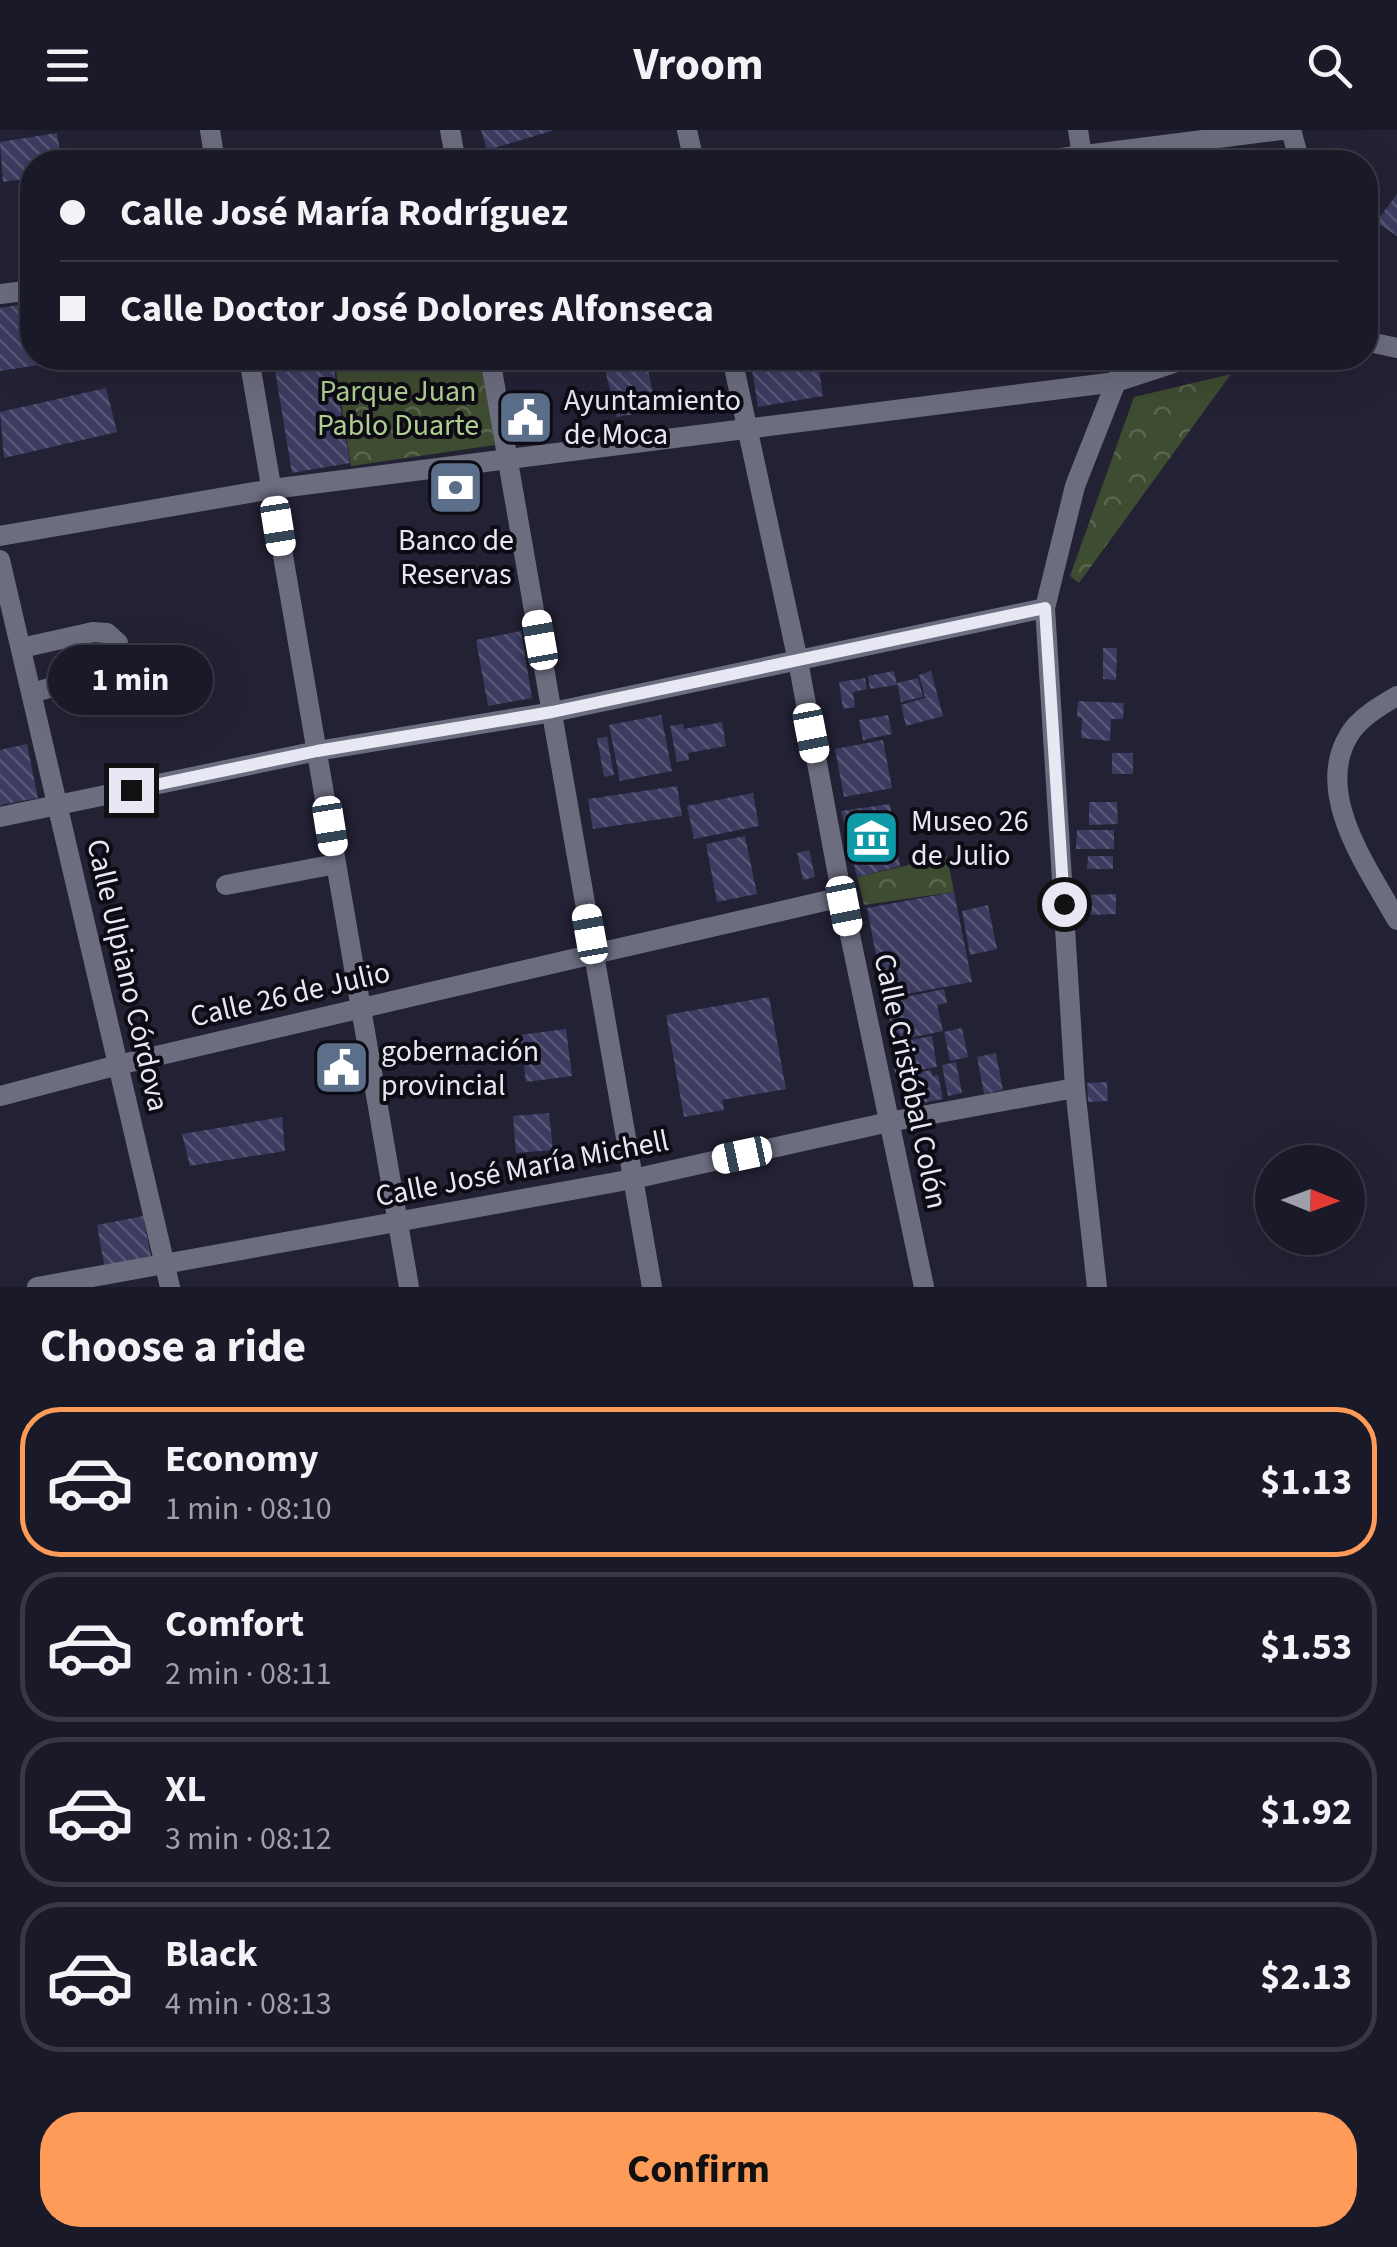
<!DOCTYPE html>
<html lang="en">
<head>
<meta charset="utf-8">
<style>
	:root { --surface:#1a1927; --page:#272633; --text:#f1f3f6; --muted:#9fa0a7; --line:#383844; --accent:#fe9b59 }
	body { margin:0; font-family:"Source Sans 3",sans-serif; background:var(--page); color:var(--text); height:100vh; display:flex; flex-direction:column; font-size:38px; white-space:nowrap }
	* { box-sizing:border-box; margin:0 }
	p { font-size:32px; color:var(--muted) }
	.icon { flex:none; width:55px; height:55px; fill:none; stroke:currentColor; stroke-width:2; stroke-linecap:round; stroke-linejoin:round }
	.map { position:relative; height:1157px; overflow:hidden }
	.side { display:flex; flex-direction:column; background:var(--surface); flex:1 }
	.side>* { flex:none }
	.top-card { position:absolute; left:20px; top:20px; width:1358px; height:220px; border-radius:40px; box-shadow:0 10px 40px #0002,0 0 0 2px var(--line); display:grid; align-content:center; height:220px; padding:0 40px; background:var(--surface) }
	.needle { width:65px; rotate:91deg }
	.tools { position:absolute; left:1255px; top:1015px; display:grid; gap:20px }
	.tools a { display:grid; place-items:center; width:110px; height:110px; border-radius:50%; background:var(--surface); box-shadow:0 10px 40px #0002,0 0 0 2px var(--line); font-size:50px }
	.end { position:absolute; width:45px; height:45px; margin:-22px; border:12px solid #e8e8f5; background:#111; box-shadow:0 0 0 5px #111 }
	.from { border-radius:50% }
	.bubble { position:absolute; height:70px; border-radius:35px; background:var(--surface); box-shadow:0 10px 40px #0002,0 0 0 2px var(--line); font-size:32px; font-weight:700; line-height:70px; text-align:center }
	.car { position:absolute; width:30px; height:60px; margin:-30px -15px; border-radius:12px; box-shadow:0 0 8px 2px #0007; background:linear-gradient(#fff 24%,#345 0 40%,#fff 0 76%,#345 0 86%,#fff 0) }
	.top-card b { display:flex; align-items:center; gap:35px; height:95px; font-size:38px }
	.top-card b+b { border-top:2px solid var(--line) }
	.top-card i { width:25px; height:25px; background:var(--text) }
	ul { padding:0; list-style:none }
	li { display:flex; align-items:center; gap:30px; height:150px; margin:0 20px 15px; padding:0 20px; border:5px solid var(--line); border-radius:40px }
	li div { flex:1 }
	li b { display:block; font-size:38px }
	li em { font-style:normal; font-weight:700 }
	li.active { border-color:var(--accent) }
	li>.icon { width:90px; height:90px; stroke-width:1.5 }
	h2 { padding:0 40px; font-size:45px; line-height:120px }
	.cta { display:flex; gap:20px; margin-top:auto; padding:20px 40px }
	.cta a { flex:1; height:115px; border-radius:40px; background:var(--accent); color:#111; font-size:40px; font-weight:700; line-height:115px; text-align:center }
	header { display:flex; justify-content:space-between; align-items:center; height:130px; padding:0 40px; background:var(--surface); font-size:45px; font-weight:700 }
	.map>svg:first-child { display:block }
	.park { fill:url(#park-crowns) }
	.building { fill:url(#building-back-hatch) }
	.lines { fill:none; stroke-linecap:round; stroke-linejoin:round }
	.pedestrian { stroke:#6c6e80; stroke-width:20 }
	.minor { stroke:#6c6e80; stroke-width:20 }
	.route { stroke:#e8e8f5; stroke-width:12 }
	.labels { text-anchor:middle; stroke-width:8; stroke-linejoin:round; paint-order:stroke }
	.park-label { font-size:30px; fill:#afcf90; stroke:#0d0c14 }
	.poi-label { font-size:30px; fill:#e8e8f5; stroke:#0d0c14; text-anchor:start }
	.street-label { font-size:30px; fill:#e8e8f5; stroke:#0d0c14 }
</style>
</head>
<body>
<header><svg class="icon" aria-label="menu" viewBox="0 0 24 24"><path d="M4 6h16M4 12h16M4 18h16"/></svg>Vroom<svg class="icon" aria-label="search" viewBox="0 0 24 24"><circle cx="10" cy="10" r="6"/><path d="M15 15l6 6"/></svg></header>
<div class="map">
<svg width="1397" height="1157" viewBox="0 0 1397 1157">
	<defs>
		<pattern id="park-crowns" width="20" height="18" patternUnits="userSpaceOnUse" patternTransform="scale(2.5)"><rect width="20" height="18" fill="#3e4c31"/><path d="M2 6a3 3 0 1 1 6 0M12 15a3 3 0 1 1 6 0" fill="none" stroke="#5a664f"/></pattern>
		<pattern id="building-back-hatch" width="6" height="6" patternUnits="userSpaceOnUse" patternTransform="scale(2.5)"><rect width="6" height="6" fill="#3b3c60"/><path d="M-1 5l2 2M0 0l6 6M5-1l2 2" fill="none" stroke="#575877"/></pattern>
	</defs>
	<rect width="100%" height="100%" fill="#232134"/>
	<g class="park">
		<path d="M334,228h146l15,87 -144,21z"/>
		<path d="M1231,244l-152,209 -9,-7 64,-179z"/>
		<path d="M947,726l7,36 -90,13 -7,-28z"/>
	</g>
	<g class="building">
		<path d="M481,0h71v1l-65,19z"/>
		<path d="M57,3l5,29h-30v16l-29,4 -3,-40z"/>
		<path d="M1397,64v42l-21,-14z"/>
		<path d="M29,173l3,55h5l2,7 -39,6v-63z"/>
		<path d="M273,228h59l18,105 -58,10z"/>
		<path d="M602,228h43l12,52 -40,7z"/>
		<path d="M750,228h67l6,38 -65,11z"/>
		<path d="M106,258l11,44 -113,26 -4,-46z"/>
		<path d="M521,501l11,67 -44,8 -12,-66z"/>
		<path d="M1103,518h14l-1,32 -13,-1z"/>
		<path d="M894,541l3,14 -27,4 -2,-13z"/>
		<path d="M931,541l12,45 -37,10 -5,-21 30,-9 -6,1 -6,-22z"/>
		<path d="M865,548l2,11 -14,3 2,15 -12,2 -4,-27z"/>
		<path d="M918,548l5,19 -22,5 -4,-19z"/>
		<path d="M1078,571l46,2 -1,16h-12l-1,22 -29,-3 1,-20 -5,-1z"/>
		<path d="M661,585l11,56 -52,10 -11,-56z"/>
		<path d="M888,585l4,19 -29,6 -4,-20z"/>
		<path d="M722,592l4,24 -38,7 1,7 -12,2 -7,-36 13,-2 1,5z"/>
		<path d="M607,607l7,38 -10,2 -7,-39z"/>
		<path d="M883,610l9,48 -48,9 -9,-48z"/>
		<path d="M27,614l11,54 -38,7v-55z"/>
		<rect x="1112" y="623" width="21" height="21"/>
		<path d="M677,656l5,30 -89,13 -5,-30z"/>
		<path d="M753,663l6,33 -65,13 -7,-33z"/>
		<path d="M1089,672h28l1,22 -29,1z"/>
		<path d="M890,674l10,62 -43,11 -16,-66z"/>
		<path d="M1077,700h37v19h-38z"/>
		<path d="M745,706l12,58 -40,8 -11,-58z"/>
		<path d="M809,720l6,27 -12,3 -6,-27z"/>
		<path d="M1088,726h25v13h-26z"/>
		<path d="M954,762l18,90 -88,16 -17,-90z"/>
		<path d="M1116,764v20l-29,1v-20z"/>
		<path d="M988,775l9,44 -27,6 -8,-44z"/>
		<path d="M944,859l3,14 -10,2 6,26 -49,10 -8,-40z"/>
		<path d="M769,867l17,92 -64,11 2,10 -40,7 -18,-102z"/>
		<path d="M962,898l6,29 -18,4 -6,-29z"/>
		<path d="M566,899l6,47 -46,6 -6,-47z"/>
		<path d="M932,906l5,31 -42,7 -2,-16 15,-3 -3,-14z"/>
		<path d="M996,923l7,37 -19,4 -7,-37z"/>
		<path d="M956,932l6,31 -14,3 -6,-31z"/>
		<path d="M931,940l2,6 5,-1 5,24 -32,6 -5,-30z"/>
		<path d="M1107,952l1,19 -20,1 -1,-19z"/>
		<path d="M549,983l4,37 -37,3 -3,-37z"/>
		<path d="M282,987l3,34 -95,15 -8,-32z"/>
		<path d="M143,1086l9,45 -47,9 -8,-45z"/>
	</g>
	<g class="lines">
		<path class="pedestrian" d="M594,824l248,-57"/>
		<g class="minor">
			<path d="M210,0l5,32"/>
			<path d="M450,0l6,32"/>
			<path d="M687,0l7,32"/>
			<path d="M1078,0l4,26"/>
			<path d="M1291,0l9,32"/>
			<path d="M1029,32l253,-32"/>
			<path d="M0,164l32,-4"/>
			<path d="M1365,211l32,7"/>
			<path d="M249,228l160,929"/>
			<path d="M490,228l162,929"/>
			<path d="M732,228l66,303 44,236 82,390"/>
			<path d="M0,406l272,-47 844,-107 73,-24"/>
			<path d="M0,430l170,727"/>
			<path d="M21,518l72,-16 14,1 11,10 -2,24 -83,26"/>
			<path d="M1397,566c-17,10 -38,22 -48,39 -36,59 19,133 48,185"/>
			<path d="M0,687l317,-66 236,-39 492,-104"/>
			<path d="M226,755l110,-21"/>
			<path d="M0,966l118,-31 476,-111"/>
			<path d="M37,1157l596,-108 256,-57 186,-34"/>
			<path d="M1097,1157l-22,-199 -30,-480 30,-122 41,-104 13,-24"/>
		</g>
	</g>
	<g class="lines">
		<path class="route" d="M131,660l186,-39 235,-39 493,-104 19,296"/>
	</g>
	<defs>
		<symbol id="civic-square" viewBox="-11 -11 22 22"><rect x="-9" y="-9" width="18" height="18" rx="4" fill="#5c6f8a" stroke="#0d0c14"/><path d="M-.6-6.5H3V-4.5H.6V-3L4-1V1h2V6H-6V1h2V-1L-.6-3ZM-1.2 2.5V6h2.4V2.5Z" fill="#fff"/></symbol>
		<symbol id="bank-square" viewBox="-11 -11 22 22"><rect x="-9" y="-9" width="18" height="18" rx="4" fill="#5c6f8a" stroke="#0d0c14"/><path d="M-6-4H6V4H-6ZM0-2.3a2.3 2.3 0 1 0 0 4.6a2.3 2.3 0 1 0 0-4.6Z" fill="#fff"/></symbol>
		<symbol id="museum-square" viewBox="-11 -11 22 22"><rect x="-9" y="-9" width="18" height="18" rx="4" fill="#0f9aa8" stroke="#0d0c14"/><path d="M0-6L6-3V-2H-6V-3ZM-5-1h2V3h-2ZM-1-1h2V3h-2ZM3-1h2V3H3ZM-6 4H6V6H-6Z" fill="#fff"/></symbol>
	</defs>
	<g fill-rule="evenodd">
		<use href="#civic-square" x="494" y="256" width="63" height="63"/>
		<use href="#bank-square" x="424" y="326" width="63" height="63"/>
		<use href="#museum-square" x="840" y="676" width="63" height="63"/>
		<use href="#civic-square" x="310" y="906" width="63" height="63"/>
	</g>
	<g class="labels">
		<g class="park-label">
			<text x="398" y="271">Parque Juan<tspan x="398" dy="34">Pablo Duarte</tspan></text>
		</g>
		<g class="poi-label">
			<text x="564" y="280">Ayuntamiento<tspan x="564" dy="34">de Moca</tspan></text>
			<text x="456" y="420" text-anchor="middle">Banco de<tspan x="456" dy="34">Reservas</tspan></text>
			<text x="911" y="701">Museo 26<tspan x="911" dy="34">de Julio</tspan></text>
			<text x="381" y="931">gobernación<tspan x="381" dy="34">provincial</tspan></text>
		</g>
		<g class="street-label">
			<text transform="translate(128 845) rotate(77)" y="10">Calle Ulpiano Córdova</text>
			<text transform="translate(290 864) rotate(-13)" y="10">Calle 26 de Julio</text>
			<text transform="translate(911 951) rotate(78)" y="10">Calle Cristóbal Colón</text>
			<text transform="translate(522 1038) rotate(-11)" y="10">Calle José María Michell</text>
		</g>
	</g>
</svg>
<div class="tools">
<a><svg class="needle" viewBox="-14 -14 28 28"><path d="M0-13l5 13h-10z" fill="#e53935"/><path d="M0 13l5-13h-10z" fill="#9fa0a7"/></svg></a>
</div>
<i class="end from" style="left:1064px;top:774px"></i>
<i class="end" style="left:131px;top:660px"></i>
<div class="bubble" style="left:48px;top:515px;width:165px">1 min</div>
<i class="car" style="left:278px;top:396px;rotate:171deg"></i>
<i class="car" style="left:540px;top:510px;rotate:350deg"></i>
<i class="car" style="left:811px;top:603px;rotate:169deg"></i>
<i class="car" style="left:330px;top:696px;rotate:171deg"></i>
<i class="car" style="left:844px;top:776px;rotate:169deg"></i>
<i class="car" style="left:590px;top:804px;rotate:350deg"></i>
<i class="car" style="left:742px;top:1025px;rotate:258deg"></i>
<div class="top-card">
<b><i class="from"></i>Calle José María Rodríguez</b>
<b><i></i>Calle Doctor José Dolores Alfonseca</b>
</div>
</div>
<section class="side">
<h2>Choose a ride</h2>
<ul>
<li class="active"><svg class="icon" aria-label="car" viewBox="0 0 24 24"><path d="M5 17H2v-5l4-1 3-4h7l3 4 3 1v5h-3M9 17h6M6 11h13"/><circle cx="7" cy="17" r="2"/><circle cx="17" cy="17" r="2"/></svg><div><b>Economy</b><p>1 min · 08:10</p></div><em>$1.13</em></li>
<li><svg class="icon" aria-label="car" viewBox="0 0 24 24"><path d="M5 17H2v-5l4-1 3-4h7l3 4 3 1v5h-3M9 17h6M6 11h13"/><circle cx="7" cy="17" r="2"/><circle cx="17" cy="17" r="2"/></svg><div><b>Comfort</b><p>2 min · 08:11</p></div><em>$1.53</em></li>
<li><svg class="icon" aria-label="car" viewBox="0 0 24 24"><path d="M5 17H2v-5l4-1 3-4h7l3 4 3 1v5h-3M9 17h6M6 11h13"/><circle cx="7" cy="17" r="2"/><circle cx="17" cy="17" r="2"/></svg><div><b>XL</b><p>3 min · 08:12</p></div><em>$1.92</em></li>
<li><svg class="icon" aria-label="car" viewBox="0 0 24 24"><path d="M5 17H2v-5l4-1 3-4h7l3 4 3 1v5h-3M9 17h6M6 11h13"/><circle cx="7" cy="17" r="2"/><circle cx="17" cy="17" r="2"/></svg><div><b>Black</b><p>4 min · 08:13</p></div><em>$2.13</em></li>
</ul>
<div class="cta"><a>Confirm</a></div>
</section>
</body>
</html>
